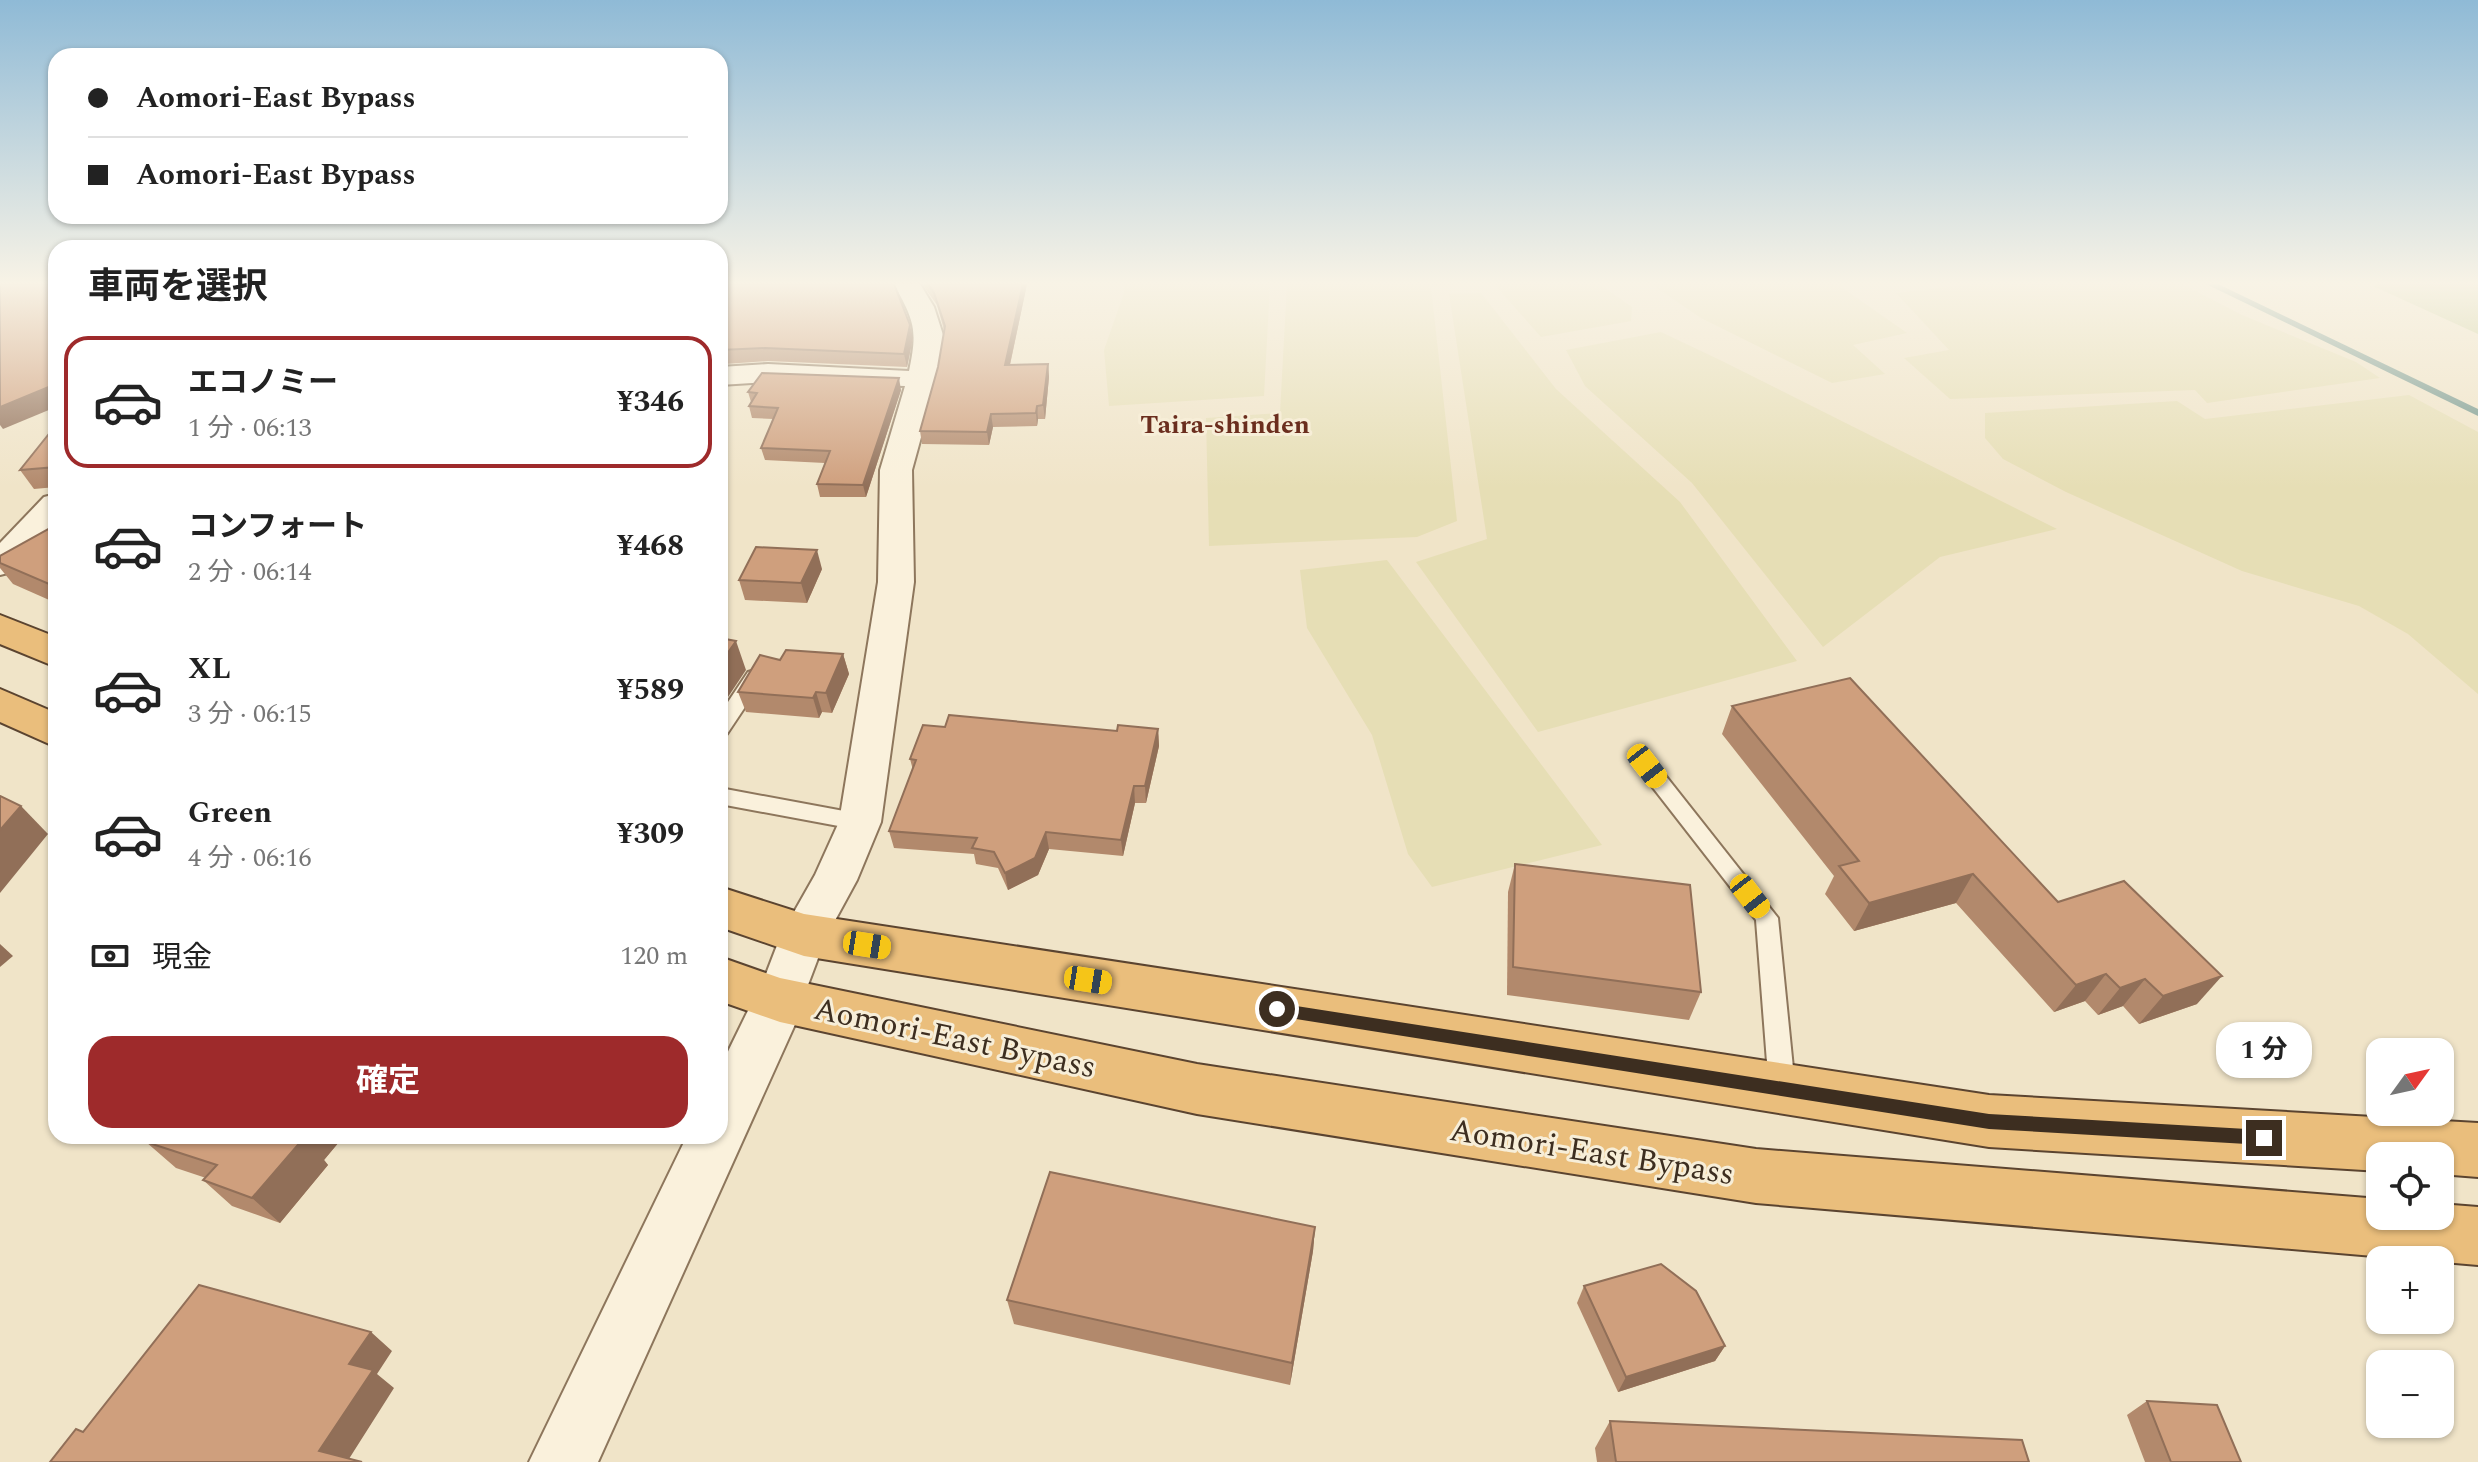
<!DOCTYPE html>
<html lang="ja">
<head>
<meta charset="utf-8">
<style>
	:root { --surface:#fff; --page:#f6f6f6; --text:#222; --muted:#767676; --line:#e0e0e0; --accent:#9e2a2b }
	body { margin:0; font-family:Spectral,"Noto Sans JP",serif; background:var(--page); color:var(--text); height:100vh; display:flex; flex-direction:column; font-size:30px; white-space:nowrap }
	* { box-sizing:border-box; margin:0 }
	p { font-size:26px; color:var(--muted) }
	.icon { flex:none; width:44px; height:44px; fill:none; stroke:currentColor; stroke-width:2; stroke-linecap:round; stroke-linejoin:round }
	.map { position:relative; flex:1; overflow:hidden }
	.sheet { position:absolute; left:48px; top:240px; width:680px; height:904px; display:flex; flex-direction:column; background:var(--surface); border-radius:24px; box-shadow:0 2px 6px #0004 }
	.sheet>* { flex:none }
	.top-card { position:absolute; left:48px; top:48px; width:680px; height:176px; border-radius:24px; box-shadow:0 2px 6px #0004; display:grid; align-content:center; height:176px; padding:0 40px; background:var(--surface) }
	.needle { width:52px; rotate:57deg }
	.buttons { position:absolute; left:2366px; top:1038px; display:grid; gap:16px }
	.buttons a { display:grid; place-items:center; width:88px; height:88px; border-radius:16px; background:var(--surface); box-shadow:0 2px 6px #0004; font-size:40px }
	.end { position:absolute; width:36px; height:36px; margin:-18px; border:10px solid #3d2e20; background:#fff; box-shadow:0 0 0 4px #fff }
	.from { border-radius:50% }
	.bubble { position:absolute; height:56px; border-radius:24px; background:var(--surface); box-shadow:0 2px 6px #0004; font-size:26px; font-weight:700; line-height:56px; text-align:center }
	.car { position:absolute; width:24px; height:48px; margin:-24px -12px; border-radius:10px; box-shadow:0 0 6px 2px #0007; background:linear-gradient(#f5c518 24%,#345 0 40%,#f5c518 0 76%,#345 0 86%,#f5c518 0) }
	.top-card b { display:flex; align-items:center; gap:28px; height:76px; font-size:30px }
	.top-card b+b { border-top:2px solid var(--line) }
	.top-card i { width:20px; height:20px; background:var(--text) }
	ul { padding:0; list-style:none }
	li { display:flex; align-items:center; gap:24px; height:132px; margin:0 16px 12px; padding:0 24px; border:4px solid transparent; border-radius:24px }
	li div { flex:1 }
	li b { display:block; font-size:30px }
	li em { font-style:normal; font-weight:700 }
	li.current { border-color:var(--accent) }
	li>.icon { width:72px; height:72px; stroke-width:1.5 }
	h2 { padding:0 40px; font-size:36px; line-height:96px }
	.pay { display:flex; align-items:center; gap:20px; height:88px; padding:0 40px; font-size:30px }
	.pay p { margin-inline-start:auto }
	.button { display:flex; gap:16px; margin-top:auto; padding:16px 40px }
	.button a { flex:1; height:92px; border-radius:24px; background:var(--accent); color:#fff; font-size:32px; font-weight:700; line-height:92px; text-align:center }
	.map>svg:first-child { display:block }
	.farmland { fill:#e6deb5 }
	.green { fill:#c9cf9b }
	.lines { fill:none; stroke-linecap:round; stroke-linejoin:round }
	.stream { fill:#6f938a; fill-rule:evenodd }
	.service-casing { stroke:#8d765c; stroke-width:4 }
	.minor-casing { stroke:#8d765c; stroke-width:4 }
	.tertiary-casing { stroke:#8d765c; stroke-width:4 }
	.trunk-casing { stroke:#5b4430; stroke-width:4 }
	.service { fill:#faf1dc; fill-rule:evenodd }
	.minor { fill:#faf1dc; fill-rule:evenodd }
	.tertiary { fill:#faf1dc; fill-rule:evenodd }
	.trunk { fill:#eabe7c; fill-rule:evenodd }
	.wall { fill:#b2896c }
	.shaded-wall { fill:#916f58 }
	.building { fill:#cf9f7d; stroke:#916f58; stroke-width:2 }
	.route { fill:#3d2e20 }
	.labels { text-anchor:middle; stroke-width:6; stroke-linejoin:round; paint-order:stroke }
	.far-quarter-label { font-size:26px; font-weight:bold; fill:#6b2e1e; stroke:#f7eed8 }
	.near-street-label { font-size:32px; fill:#3d2e20; stroke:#f7eed8 }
</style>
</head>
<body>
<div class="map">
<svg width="2478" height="1462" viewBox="0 0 2478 1462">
	<rect width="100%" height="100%" fill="#f0e4c8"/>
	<g class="farmland">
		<path d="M1123,284h147l-6,112 -155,10 -5,-56 20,-57z"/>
		<path d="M1287,284h175l-31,3 26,234 -40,16 -208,9 -3,-128 74,-5z"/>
		<path d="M1494,284h105l33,23 -1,14 -90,16z"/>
		<path d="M1651,284h186l70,49 -54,12 32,29 -53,9 -131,-65z"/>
		<path d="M1974,284h208l60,31 114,47 24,16 -173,25 -12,-13 -245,9 -46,-41 45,-8 -53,-57z"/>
		<path d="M1481,293l75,96 124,113 117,159 -259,71 -122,-170 71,-23 -38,-245z"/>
		<path d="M1661,332l59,28 337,169 -117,28 -117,90 -131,-164 -107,-97 -19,-36z"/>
		<path d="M2409,395l69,37v262l-70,-60 -49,-28 -117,-35 -176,-79 -63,-33 -18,-21v-25l192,-12 28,18z"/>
		<path d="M1387,560l215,285 -170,42 -24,-33 -36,-119 -65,-107 -7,-58z"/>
	</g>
	<path class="green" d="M2380,284h98v50l-105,-48z"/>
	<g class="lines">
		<path class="stream" d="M2206,284h12l260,125v7z"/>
		<defs>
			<g id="service">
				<path d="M755,670l10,7 -38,57 -7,2v-22l28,-42z"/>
				<path d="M1647,759l7,2 124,157 17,170 -4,8 -9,3 -9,-3 -4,-8 -13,-168 -116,-149 -3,-5 3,-5z"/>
				<path d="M720,788l140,26 8,2 3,6 -3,6 -8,2 -140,-26z"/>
			</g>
			<g id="minor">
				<path d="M894,284h26l14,23 10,31 -7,41 -25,91 2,112 -33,240 -24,58 -31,57 -29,77 -17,6 -17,-6 -7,-14 25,-65 34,-60 24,-53 39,-240 2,-112 25,-84 -137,-4 -48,3v-18l48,-3 141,7c9,-42 5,-50 -15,-87z"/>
				<path d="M56,494v30l-44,48 -12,3v-32l44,-46z"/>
			</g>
			<path id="tertiary" d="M780,978l19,6 7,16 -208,462h-69l158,-326h33v-68l41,-84z"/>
			<g id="trunk">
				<path d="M0,615l56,22v30l-56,-23z"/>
				<path d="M0,689l56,24v34l-56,-25z"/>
				<path d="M720,887l84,27 1185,181 489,28v54l-38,-3v-18h-60v15l-391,-24 -1185,-191 -84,-29z"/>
				<path d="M720,957l60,21 417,86 559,85 624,50v17h60v-12l38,3v58l-722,-62 -559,-89 -417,-92 -60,-21z"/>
			</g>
		</defs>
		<use href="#service" class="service-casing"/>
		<use href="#minor" class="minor-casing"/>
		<use href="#tertiary" class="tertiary-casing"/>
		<use href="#trunk" class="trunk-casing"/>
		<use href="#service" class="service"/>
		<use href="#minor" class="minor"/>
		<use href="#tertiary" class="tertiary"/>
		<use href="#trunk" class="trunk"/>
	</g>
	<g class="wall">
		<path d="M720,284l193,54 -6,29 -139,-6 -43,3 -5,-1z"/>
		<path d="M922,284h105l-17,81 38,-1 1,13 -4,42h-7l-1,7 -44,1 -4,18 -67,-1 -2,-13 18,-64 6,-37 -7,-25z"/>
		<path d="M901,390l-35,107h-46l-3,-13 8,-21 -60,-3 -4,-12 12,-29 -21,-1 -3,-12 2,-4 -3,-10z"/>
		<path d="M56,425v62l-22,2 -14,-19z"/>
		<path d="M56,527v76l-43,-19 -13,-16v-12z"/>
		<path d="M822,569l-15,34 -62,-3 -6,-20z"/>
		<path d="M843,654l6,20 -17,39 -10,-1 -3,6 -73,-6 -8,-20 42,-32z"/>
		<path d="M1732,706l326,196 139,102 -58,20 -16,-18 -25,9 -13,-14 -31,11 -98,-109 -102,28 -29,-37 9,-18 -112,-142z"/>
		<path d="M945,727l172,4 41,-2 1,17 -13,57h-11l-12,53 -74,-7 -11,26 -30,15 -10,-22 -22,-4 -2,-10 -80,-6 -5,-17 24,-61 -3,-11z"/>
		<path d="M1515,864l186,128 -12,28 -182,-25 1,-103z"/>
		<path d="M152,1136h192l-20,24 4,5 -48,58 -48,-17 -29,-26 3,-2 -30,-10 -30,-26z"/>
		<path d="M1315,1227l-2,24 -23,134 -276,-61 -7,-24z"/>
		<path d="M1584,1286l141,60 -10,15 -97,31 -41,-89z"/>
		<path d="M2147,1401l94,61h-96l-18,-47z"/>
		<path d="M1610,1421l419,41h-432l-2,-14z"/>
	</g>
	<g class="shaded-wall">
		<path d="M1023,284h4l-20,94 -2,-13z"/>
		<path d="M910,325l3,13 -6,29 -3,-13z"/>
		<path d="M1048,364l1,13 -4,42 -2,-14z"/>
		<path d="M899,378l2,12 -35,107 -3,-12z"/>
		<path d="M56,384v23l-53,22 -3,-4v-18z"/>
		<path d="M1037,406l1,13 -1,7 -1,-13z"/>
		<path d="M991,414l2,13 -4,18 -2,-13z"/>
		<path d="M817,550l5,19 -15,34 -6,-20z"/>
		<path d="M736,641l10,29 -26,39v-45z"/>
		<path d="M843,654l6,20 -17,39 -6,-20z"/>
		<path d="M816,692l6,20 -3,6 -6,-20z"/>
		<path d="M1158,729l1,17 -13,57 -1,-17z"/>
		<path d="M1134,786l1,17 -12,53 -2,-16z"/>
		<path d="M21,806l27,28 -48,59v-63z"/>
		<path d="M1046,832l3,17 -11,26 -30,15 -3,-17z"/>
		<path d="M1973,874l-17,29 -102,28 15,-28z"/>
		<path d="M0,944l13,12 -13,11z"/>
		<path d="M2106,974l-21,27 -31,11 22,-27z"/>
		<path d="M2222,976l-25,28 -58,20 24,-28z"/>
		<path d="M2145,979l-22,27 -25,9 22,-27z"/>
		<path d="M297,1136h47l-20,24 4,5 -48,58 -28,-25z"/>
		<path d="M1315,1227l-2,24 -23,134 2,-22z"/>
		<path d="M371,1332l21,19 -15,23 17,14 -47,74 -28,-11 30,-87z"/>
		<path d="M1725,1346l-10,15 -97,31 8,-15z"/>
	</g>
	<g class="building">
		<path d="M0,284h56v100l-56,23z"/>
		<path d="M720,284h174l16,41 -6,29 -139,-6 -45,2z"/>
		<path d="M928,284h95l-18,81 43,-1 -5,41 -6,1 -1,7 -45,1 -4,18 -67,-1 18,-64 7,-41 -11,-33z"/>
		<path d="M762,373l137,5 -36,107 -46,-1 13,-33 -69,-3 17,-40 -29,-2 8,-13 -9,-1z"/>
		<path d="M56,425v42l-36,3z"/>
		<path d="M54,526l2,1v60l-56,-24v-7z"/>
		<path d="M756,547l61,3 -16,33 -62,-3z"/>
		<path d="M720,638l16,3 -16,23z"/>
		<path d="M786,650l57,4 -17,39 -10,-1 -3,6 -75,-6 22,-37 20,5z"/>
		<path d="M1850,678l208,224 66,-21 98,95 -59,20 -18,-17 -25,9 -14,-14 -30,11 -103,-111 -104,29 -30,-37 20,-5 -127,-155z"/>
		<path d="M949,715l168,16 1,-6 40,4 -13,57h-11l-13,54 -75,-8 -11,26 -30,15 -11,-21 -22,-4 5,-10 -88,-7 27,-71 -6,-1 13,-34 22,2z"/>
		<path d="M0,796l21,10 -21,24z"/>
		<path d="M1515,864l175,21 11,107 -188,-25z"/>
		<path d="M152,1136h145l6,3 -51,59 -49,-18 14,-15 -71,-23z"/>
		<path d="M1050,1172l265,55 -23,136 -285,-63z"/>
		<path d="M1661,1264l35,27 29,55 -99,31 -42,-91z"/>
		<path d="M199,1285l172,47 -22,32 24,6 -54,81 43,11h-312l26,-33 7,3z"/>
		<path d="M2147,1401l70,4 24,57h-70z"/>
		<path d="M1610,1421l412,19 7,22h-413z"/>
	</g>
	<linearGradient id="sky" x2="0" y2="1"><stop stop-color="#8fbad6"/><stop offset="0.58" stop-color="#f8f3e6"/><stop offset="1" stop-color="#f8f3e6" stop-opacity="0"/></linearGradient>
	<rect width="2478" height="488" fill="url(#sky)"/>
	<path class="route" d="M1277,1003l712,111 275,16 8,8 -8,7 -275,-16 -712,-113 -8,-7z"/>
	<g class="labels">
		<g class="far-quarter-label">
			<text x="1225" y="433">Taira-shinden</text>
		</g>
		<g class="near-street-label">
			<text transform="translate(955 1037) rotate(12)" y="11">Aomori-East Bypass</text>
			<text transform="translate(1592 1151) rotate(9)" y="11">Aomori-East Bypass</text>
		</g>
	</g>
</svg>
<div class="buttons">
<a><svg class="needle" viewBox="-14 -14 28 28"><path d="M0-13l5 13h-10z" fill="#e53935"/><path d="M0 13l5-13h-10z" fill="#767676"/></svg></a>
<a><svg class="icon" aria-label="locate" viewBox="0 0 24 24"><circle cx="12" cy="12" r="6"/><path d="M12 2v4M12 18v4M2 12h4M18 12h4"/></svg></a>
<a>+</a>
<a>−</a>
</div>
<i class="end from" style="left:1277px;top:1009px"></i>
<i class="end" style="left:2264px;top:1138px"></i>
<div class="bubble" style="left:2216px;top:1022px;width:96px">1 分</div>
<i class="car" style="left:1647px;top:766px;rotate:142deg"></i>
<i class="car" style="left:1750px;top:896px;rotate:142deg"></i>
<i class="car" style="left:867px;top:945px;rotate:99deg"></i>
<i class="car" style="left:1088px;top:980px;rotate:99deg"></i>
<div class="top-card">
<b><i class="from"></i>Aomori-East Bypass</b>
<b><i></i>Aomori-East Bypass</b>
</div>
<section class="sheet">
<h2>車両を選択</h2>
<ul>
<li class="current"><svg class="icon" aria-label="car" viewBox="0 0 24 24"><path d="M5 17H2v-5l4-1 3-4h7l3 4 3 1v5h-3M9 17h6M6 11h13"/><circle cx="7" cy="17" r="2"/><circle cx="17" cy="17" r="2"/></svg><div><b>エコノミー</b><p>1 分 · 06:13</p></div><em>¥346</em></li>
<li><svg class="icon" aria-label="car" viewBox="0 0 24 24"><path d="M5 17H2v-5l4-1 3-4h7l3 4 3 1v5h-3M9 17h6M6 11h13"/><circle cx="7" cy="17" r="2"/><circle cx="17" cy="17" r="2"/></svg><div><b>コンフォート</b><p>2 分 · 06:14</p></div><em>¥468</em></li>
<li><svg class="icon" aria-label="car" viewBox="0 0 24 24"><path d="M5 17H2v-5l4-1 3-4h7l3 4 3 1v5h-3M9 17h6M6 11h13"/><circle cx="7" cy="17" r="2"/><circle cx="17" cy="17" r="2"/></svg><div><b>XL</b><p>3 分 · 06:15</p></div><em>¥589</em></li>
<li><svg class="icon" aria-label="car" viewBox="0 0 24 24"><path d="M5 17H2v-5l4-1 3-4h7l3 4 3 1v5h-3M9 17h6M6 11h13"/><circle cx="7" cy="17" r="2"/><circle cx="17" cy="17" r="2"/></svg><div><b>Green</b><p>4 分 · 06:16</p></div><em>¥309</em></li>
</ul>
<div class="pay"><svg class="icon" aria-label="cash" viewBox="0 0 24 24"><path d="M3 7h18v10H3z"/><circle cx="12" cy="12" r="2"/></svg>現金<p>120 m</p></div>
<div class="button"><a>確定</a></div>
</section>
</div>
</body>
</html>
